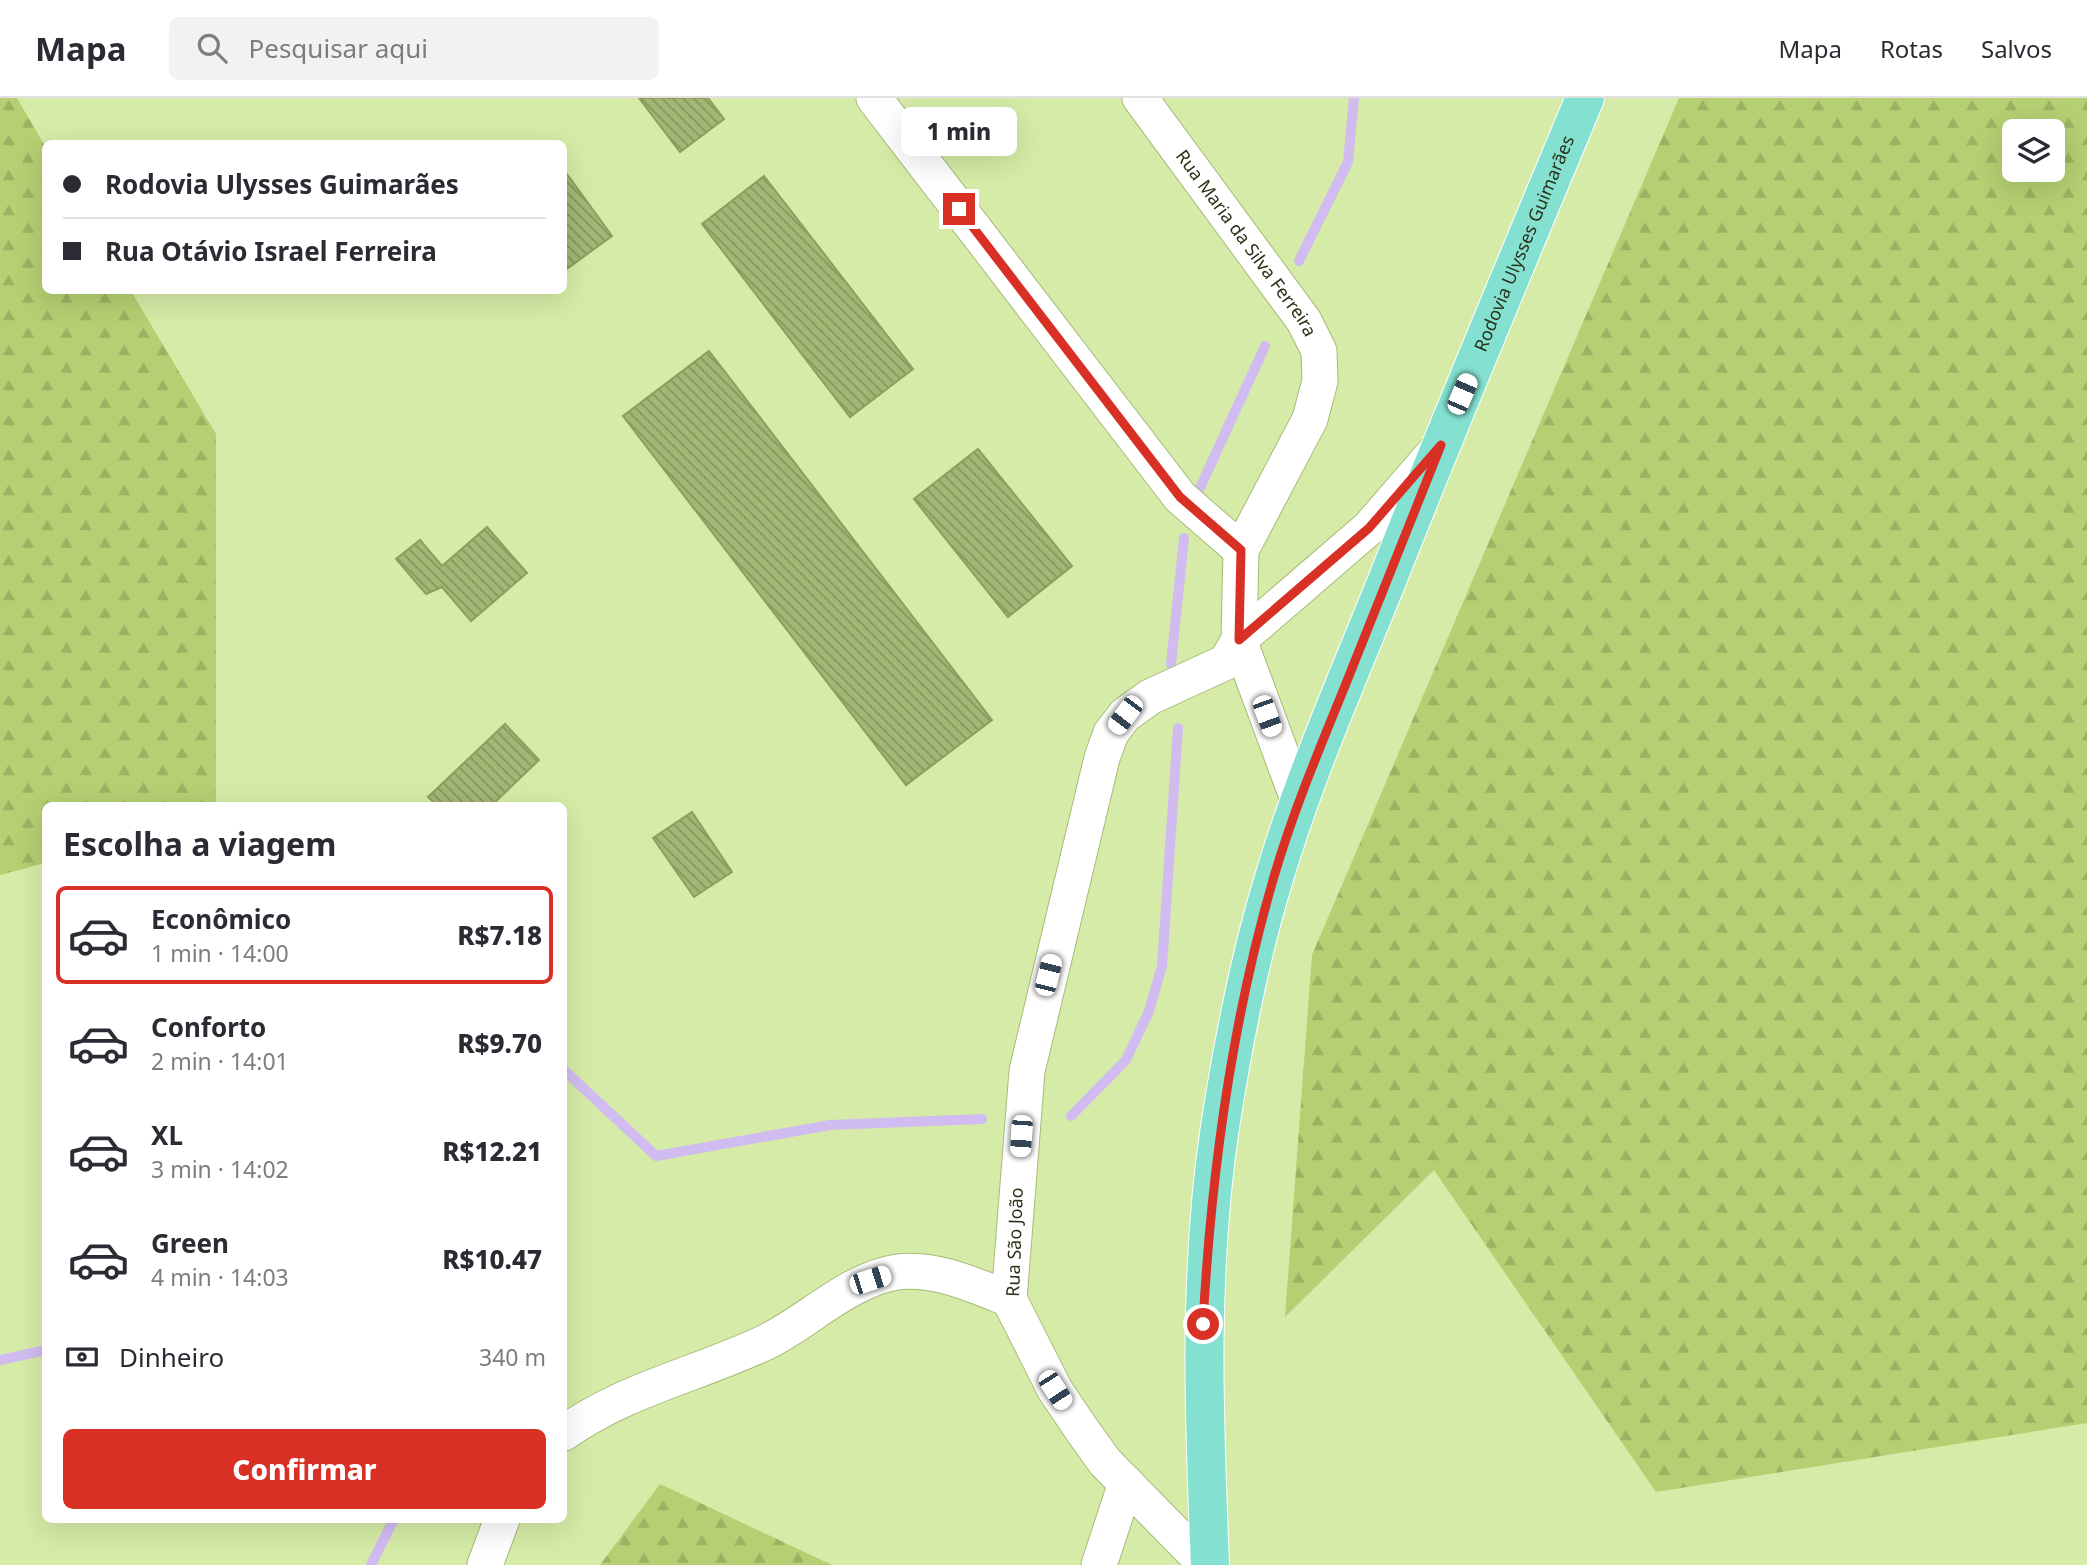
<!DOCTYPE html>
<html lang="pt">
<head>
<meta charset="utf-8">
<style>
	:root { --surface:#fff; --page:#f2f2f3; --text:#2b2b33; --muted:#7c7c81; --line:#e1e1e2; --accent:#d93025 }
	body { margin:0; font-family:"Noto Sans",sans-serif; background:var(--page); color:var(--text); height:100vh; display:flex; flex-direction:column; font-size:26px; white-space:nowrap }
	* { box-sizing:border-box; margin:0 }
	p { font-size:23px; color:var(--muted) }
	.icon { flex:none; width:38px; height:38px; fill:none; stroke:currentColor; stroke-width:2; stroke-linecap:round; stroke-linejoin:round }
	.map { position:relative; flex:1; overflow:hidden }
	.panel { position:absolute; left:42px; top:704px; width:525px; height:721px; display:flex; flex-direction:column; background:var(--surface); border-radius:10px; box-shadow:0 7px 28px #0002 }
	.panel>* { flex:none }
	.banner { position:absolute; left:42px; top:42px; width:525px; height:154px; border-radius:10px; box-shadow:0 7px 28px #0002; display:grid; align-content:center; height:154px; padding:0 21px; background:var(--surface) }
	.tools { position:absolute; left:2002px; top:21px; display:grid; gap:14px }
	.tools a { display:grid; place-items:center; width:63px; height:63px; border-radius:10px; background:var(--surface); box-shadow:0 7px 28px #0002; font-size:35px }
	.end { position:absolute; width:32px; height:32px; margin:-16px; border:9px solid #d93025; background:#fff; box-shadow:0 0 0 4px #fff }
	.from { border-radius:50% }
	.bubble { position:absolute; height:49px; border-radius:10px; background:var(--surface); box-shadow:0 7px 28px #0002; font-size:23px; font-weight:800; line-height:49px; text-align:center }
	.car { position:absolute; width:21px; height:42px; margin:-21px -10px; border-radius:9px; box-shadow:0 0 5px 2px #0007; background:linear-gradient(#fff 24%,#345 0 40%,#fff 0 76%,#345 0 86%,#fff 0) }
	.banner b { display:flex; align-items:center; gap:24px; height:66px; font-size:26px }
	.banner b+b { border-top:2px solid var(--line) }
	.banner i { width:18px; height:18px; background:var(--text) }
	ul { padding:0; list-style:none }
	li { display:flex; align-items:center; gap:21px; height:98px; margin:0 14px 10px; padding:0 7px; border:4px solid transparent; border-radius:10px }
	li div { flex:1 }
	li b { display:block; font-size:26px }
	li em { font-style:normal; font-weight:800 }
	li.current { border-color:var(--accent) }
	li>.icon { width:63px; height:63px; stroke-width:1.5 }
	h2 { padding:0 21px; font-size:32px; line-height:84px }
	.pay { display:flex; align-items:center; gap:18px; height:77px; padding:0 21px; font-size:26px }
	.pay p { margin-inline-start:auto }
	.primary-button { display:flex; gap:14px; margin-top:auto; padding:14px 21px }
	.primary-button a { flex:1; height:80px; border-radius:10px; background:var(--accent); color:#fff; font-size:28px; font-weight:800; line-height:80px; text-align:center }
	header { display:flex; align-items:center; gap:42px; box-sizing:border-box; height:98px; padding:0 35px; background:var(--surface); border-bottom:2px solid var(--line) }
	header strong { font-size:33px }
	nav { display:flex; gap:38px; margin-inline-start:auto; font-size:24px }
	.search { width:490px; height:63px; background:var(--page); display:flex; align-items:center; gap:18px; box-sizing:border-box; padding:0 24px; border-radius:10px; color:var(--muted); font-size:26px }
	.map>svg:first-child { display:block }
	.forest { fill:url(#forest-firs); fill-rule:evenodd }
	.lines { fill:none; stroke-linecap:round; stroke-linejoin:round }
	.stream { stroke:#d1bcf2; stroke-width:10 }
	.building { fill:url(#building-back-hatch); stroke:#8c9f5e; stroke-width:2 }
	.minor-casing { stroke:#a7bb79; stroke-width:37 }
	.highway-casing { stroke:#fff; stroke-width:40 }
	.minor { stroke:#fff; stroke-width:35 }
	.highway { stroke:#84e1d2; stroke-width:38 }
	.route { stroke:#d93025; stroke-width:9 }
	.labels { text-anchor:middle; stroke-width:7; stroke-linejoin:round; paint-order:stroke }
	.street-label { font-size:18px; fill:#293116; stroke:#fff }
</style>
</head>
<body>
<header>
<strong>Mapa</strong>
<div class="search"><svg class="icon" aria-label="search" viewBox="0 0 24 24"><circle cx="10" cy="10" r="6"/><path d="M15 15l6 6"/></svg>Pesquisar aqui</div>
<nav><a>Mapa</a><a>Rotas</a><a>Salvos</a></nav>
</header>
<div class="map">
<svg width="2087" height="1467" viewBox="0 0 2087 1467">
	<defs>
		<pattern id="forest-firs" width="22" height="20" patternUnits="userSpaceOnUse" patternTransform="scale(1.75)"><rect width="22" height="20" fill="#b5cf72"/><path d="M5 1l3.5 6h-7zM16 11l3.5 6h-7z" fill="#9cb262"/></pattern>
		<pattern id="building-back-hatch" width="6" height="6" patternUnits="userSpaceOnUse" patternTransform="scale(1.75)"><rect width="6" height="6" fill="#a3b775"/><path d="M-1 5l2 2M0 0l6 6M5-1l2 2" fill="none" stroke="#85955f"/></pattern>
	</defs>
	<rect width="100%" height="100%" fill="#d6eba7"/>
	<g class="forest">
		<path d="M0,0h17l28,48 1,144 85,1 85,143v371h-170l-1,58 -45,12z"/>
		<path d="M1679,0h408v1325l-431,69 -222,-322 -149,147 27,-362zM2053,33v39h-39v-39z"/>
		<path d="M660,1386l172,81h-232z"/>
	</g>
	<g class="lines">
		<g class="stream">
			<path d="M1299,163l49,-99 6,-64"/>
			<path d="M1199,392l66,-144"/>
			<path d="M1171,566l13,-126"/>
			<path d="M564,972l92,86 174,-31 152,-6"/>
			<path d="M1071,1018l55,-56 23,-49 13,-45 16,-238"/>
			<path d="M0,1262l46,-10"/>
			<path d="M371,1467l23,-46"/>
		</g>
	</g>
	<g class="building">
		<path d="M639,0h69l16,21 -44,33z"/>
		<path d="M564,72l48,66 -48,35z"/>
		<path d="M764,78l149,193 -63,48 -148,-193z"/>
		<path d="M709,253l283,369 -86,65 -283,-369z"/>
		<path d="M978,351l94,117 -64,51 -94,-118z"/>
		<path d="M487,429l40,46 -56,48 -29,-34 -16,7 -30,-35 24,-19 22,26z"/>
		<path d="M505,626l34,36 -47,45h-55l-9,-8z"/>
		<path d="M692,714l40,60 -38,25 -41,-59z"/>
	</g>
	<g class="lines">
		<defs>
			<g id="minor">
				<path d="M874,0l306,399 61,53"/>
				<path id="s1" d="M1140,0l164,223 15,30 1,30 -10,38 -69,131 -2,90 -13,22 -76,35 -25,18 -14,18 -9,25 -75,313 -18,228 46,91 27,40 23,32 101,103"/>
				<path d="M1299,704l-60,-162 130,-112 65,-75"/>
				<path d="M564,1335c60,-43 131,-58 198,-89 44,-20 85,-64 135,-72 38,-5 77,13 112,27"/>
				<path d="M485,1467l17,-46"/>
				<path d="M1099,1467l27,-82"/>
			</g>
			<g id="highway">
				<path id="s2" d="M1210,1467c-6,-147 -12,-293 10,-438 13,-84 29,-168 54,-249 30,-101 73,-198 112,-295 64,-163 132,-324 199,-485"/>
			</g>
		</defs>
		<use href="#minor" class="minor-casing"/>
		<use href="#highway" class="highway-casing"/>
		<use href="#minor" class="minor"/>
		<use href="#highway" class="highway"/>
	</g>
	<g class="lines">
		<path class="route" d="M959,111l221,288 61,53 -2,90 130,-112 72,-83c-32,81 -64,161 -96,241 -26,64 -53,128 -72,194 -42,145 -62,294 -70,444"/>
	</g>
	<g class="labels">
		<g class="street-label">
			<text dy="6" stroke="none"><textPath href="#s1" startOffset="180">Rua Maria da Silva Ferreira</textPath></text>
			<text dy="6" stroke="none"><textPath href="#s2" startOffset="1376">Rodovia Ulysses Guimarães</textPath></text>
			<text transform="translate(1015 1144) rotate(-88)" y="6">Rua São João</text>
		</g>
	</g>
</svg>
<div class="tools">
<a><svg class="icon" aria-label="layers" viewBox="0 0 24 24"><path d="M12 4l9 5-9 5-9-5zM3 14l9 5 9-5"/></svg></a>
</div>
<i class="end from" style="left:1203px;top:1226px"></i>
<i class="end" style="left:959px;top:111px"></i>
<div class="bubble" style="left:901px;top:9px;width:116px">1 min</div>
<i class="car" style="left:1462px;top:296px;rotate:23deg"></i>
<i class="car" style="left:1125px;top:617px;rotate:217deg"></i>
<i class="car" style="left:1267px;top:618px;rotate:160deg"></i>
<i class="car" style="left:1048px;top:877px;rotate:14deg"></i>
<i class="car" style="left:1021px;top:1038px;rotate:184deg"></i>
<i class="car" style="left:870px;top:1182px;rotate:72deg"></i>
<i class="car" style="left:1055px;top:1292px;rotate:147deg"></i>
<div class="banner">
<b><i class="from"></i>Rodovia Ulysses Guimarães</b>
<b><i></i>Rua Otávio Israel Ferreira</b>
</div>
<section class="panel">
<h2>Escolha a viagem</h2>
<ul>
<li class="current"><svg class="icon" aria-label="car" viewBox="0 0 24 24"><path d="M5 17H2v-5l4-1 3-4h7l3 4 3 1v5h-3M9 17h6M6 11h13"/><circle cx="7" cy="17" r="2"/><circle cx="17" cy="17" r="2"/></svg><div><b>Econômico</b><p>1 min · 14:00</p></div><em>R$7.18</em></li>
<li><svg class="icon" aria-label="car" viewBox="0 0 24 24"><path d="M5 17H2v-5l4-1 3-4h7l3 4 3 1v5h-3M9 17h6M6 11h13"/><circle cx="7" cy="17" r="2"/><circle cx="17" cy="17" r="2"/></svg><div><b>Conforto</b><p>2 min · 14:01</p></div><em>R$9.70</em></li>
<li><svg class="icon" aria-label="car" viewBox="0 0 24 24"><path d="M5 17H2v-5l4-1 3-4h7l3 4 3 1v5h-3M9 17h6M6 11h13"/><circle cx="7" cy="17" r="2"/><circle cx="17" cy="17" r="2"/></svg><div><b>XL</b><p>3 min · 14:02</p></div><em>R$12.21</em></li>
<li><svg class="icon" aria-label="car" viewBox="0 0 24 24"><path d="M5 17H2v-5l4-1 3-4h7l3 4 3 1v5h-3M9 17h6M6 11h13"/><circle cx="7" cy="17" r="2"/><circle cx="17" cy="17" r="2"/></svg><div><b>Green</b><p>4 min · 14:03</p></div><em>R$10.47</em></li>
</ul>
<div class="pay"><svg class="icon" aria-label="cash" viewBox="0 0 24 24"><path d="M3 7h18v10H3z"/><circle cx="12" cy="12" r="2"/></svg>Dinheiro<p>340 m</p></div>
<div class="primary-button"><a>Confirmar</a></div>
</section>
</div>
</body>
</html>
